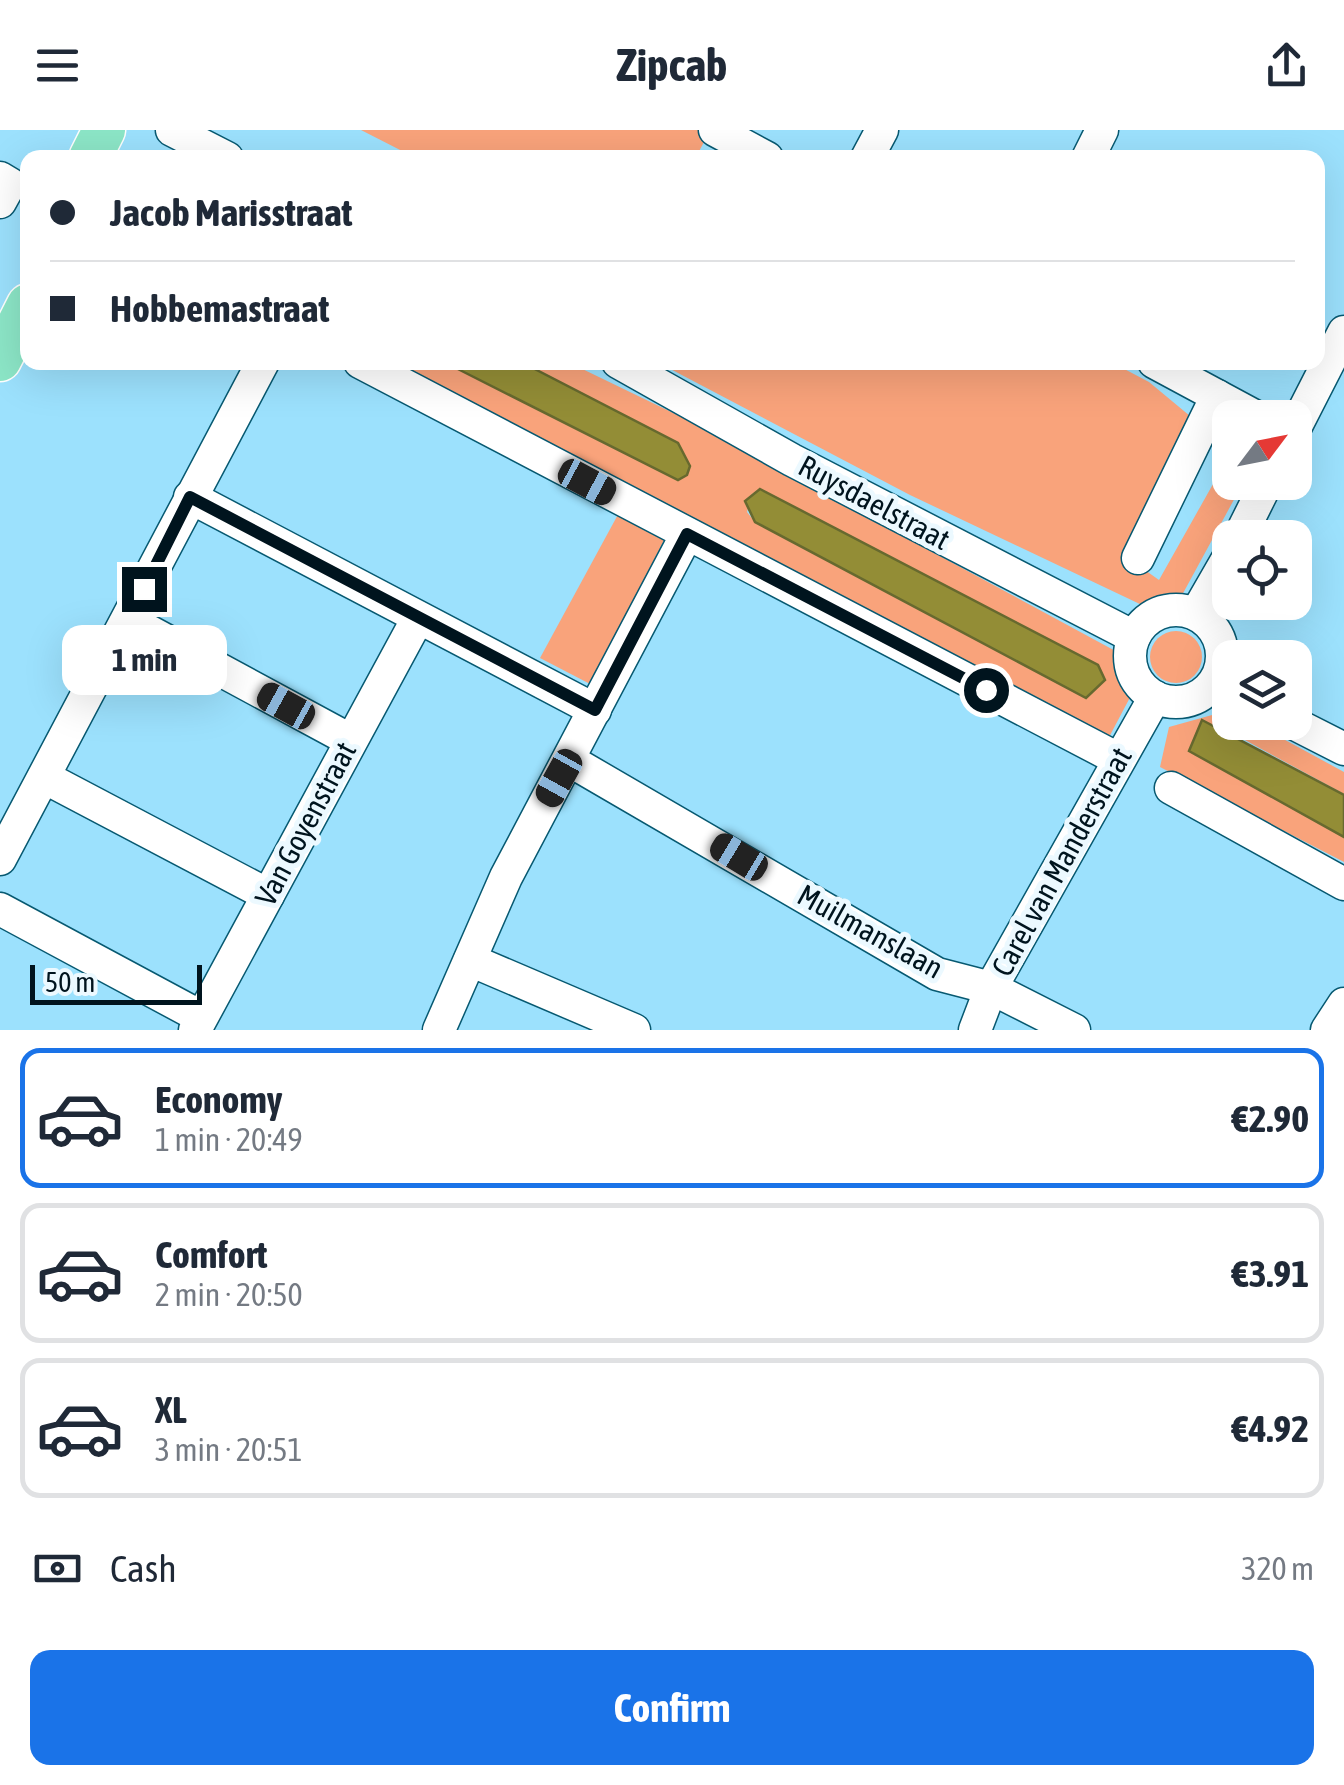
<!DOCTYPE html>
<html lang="en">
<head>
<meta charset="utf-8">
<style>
	:root { --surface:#fff; --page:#f6f6f7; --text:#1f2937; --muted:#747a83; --line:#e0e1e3; --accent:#1a73e8 }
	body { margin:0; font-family:"Asap Condensed",sans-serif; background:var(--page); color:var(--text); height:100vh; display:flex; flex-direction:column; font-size:38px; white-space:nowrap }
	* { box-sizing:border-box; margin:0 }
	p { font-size:32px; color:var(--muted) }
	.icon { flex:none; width:55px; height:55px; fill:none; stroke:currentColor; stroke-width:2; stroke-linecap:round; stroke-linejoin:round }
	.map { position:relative; height:900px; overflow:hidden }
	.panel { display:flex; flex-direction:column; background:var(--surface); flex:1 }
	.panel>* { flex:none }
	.hud { position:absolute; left:20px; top:20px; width:1305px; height:220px; border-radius:20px; box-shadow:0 10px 40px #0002; display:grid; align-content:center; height:220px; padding:0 30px; background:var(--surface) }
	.needle { width:65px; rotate:58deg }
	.fabs { position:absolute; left:1212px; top:270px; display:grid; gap:20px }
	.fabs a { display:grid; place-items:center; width:100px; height:100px; border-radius:20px; background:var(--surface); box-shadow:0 10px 40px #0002; font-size:50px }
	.scale { position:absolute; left:30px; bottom:25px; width:172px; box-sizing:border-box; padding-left:10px; border:5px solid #00141e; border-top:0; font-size:28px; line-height:35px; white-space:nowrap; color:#00141e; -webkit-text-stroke:8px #ecf9ff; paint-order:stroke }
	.end { position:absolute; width:45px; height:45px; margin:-22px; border:12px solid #00141e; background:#fff; box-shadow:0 0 0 5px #fff }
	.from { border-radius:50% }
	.bubble { position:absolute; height:70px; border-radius:20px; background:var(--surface); box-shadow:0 10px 40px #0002; font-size:32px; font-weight:700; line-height:70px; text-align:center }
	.car { position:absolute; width:30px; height:60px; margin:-30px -15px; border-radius:12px; box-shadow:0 0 8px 2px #0007; background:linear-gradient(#222 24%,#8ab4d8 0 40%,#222 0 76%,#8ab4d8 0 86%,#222 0) }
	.hud b { display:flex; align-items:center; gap:35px; height:95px; font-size:38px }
	.hud b+b { border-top:2px solid var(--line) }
	.hud i { width:25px; height:25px; background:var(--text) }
	ul { padding:18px 0 0; list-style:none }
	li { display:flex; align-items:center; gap:30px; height:140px; margin:0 20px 15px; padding:0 10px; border:5px solid var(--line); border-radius:20px }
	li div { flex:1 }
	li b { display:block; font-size:38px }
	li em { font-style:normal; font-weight:700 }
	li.current { border-color:var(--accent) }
	li>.icon { width:90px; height:90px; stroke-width:1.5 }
	.pay { display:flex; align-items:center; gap:25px; height:110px; padding:0 30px; font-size:38px }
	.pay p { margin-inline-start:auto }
	.primary-button { display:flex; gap:20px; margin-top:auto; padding:20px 30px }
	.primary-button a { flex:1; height:115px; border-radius:20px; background:var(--accent); color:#fff; font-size:40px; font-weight:700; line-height:115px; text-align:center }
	header { display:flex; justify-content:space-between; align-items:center; height:130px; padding:0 30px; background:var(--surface); font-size:45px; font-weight:700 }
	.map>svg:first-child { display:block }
	.green { fill:#f9a37b; fill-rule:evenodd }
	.water { fill:#938d36; stroke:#67692f; stroke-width:2.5 }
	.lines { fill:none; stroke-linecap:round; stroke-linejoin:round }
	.minor-casing { stroke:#075971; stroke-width:35 }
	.major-casing { stroke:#fff; stroke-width:45 }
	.minor { stroke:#fff; stroke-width:32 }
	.major { stroke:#8ce6c7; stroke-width:42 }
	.route { stroke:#00141e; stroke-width:12 }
	.labels { text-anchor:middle; stroke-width:10; stroke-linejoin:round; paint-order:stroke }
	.street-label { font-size:30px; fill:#00141e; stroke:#ecf9ff }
</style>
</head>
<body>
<header><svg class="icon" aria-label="menu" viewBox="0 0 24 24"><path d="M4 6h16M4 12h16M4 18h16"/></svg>Zipcab<svg class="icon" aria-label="share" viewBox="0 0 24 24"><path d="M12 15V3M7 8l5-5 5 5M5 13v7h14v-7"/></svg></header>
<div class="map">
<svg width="1344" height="900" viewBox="0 0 1344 900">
	<rect width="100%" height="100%" fill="#9ce1fd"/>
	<g class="green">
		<path d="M361,0h341l2,12 -8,15 -291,1 1,-5z"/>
		<path d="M389,233h57l232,117 9,-5 -9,-32 -155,-80h47l124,60 427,231 14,34 -28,53zM761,359l336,176 -12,33 -330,-176 -8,-10 5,-18z"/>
		<path d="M659,233h454l36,19 47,39 -68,137 31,22 67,-119 -18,-19 6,-15 16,4v51l13,1 -62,114 -12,-2 -25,11 -234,-111z"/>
		<path d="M621,379l46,25 -75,151 -52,-27z"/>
		<circle cx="1176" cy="527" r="26"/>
		<path d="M1230,580v12l24,1 90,49v22l-112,-61 -43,18 155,86v25l-184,-95 9,-40z"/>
	</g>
	<g class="water">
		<path d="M446,233h77l155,80 12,23 -3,9 -9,5z"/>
		<path d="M760,359l338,176 7,15 -19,18 -331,-176 -10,-21z"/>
		<path d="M1202,590l142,75v42l-155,-86z"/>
	</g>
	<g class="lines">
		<defs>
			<g id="minor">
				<path d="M172,0l55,28"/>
				<path d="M715,0l52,28"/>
				<path d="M867,28l15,-28"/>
				<path d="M1088,28l14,-28"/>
				<path d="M0,48l10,6 -10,18"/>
				<path d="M360,232l758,397"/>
				<path d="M618,232l174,98 342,177"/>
				<path d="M1154,232l104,56"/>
				<path d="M1295,298l49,-96"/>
				<path d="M190,367l405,213"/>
				<path d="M1239,408l28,-56"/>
				<path d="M1138,428l79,-162"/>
				<circle cx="1176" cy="526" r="46"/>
				<path d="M1196,484l34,-59"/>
				<path d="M128,490l222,120"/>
				<path d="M1291,592l53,27"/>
				<path d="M569,630l368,214 54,14 83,42"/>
				<path d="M44,647l224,118"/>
				<path d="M1171,658l173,96"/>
				<path d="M0,729l263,-497"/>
				<path d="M0,779l201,108"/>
				<path d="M470,830l164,70"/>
				<path d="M195,900l223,-412"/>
				<path d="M439,900l67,-153 181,-343"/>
				<path d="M975,900l16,-42 164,-291"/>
				<path d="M1327,900l17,-26"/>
			</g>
			<g id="major">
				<path d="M90,28l14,-28"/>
				<path d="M0,230l28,-55"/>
			</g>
		</defs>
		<use href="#minor" class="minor-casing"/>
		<use href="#major" class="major-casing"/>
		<use href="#minor" class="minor"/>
		<use href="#major" class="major"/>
	</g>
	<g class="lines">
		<path class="route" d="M144,459l46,-92 405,213 92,-176 299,156"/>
	</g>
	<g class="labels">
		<g class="street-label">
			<text transform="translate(874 373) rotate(28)" y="10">Ruysdaelstraat</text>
			<text transform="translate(306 694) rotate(-62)" y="10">Van Goyenstraat</text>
			<text transform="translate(1062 732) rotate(-61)" y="10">Carel van Manderstraat</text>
			<text transform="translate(870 802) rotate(29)" y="10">Muilmanslaan</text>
		</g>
	</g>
</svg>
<div class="fabs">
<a><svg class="needle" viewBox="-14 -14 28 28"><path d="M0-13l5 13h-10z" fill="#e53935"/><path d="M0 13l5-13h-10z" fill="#747a83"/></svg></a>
<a><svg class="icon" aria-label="locate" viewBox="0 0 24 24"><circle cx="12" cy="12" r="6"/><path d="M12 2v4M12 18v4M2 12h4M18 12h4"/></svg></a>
<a><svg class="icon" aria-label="layers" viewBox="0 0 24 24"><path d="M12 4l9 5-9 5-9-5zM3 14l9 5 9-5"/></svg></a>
</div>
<div class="scale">50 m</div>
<i class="end from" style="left:986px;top:560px"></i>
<i class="end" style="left:144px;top:459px"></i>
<div class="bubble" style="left:62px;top:495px;width:165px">1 min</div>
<i class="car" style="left:587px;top:352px;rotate:118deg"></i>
<i class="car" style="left:286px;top:576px;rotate:299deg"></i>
<i class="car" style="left:559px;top:648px;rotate:209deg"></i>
<i class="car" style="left:739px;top:727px;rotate:301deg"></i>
<div class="hud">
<b><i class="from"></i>Jacob Marisstraat</b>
<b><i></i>Hobbemastraat</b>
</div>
</div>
<section class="panel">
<ul>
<li class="current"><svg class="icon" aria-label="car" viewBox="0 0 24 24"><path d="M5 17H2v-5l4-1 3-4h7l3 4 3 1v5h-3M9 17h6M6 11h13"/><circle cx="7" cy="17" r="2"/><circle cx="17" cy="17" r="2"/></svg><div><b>Economy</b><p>1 min · 20:49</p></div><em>€2.90</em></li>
<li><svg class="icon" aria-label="car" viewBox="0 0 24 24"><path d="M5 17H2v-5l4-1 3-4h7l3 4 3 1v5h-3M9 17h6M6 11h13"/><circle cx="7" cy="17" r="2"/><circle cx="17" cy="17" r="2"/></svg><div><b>Comfort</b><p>2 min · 20:50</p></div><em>€3.91</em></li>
<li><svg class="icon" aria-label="car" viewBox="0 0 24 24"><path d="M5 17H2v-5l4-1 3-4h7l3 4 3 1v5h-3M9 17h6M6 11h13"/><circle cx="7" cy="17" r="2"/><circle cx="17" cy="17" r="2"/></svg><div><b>XL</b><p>3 min · 20:51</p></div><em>€4.92</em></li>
</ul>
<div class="pay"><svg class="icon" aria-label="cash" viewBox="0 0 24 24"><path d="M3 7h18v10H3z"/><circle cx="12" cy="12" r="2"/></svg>Cash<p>320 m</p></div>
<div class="primary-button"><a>Confirm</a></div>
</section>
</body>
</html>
